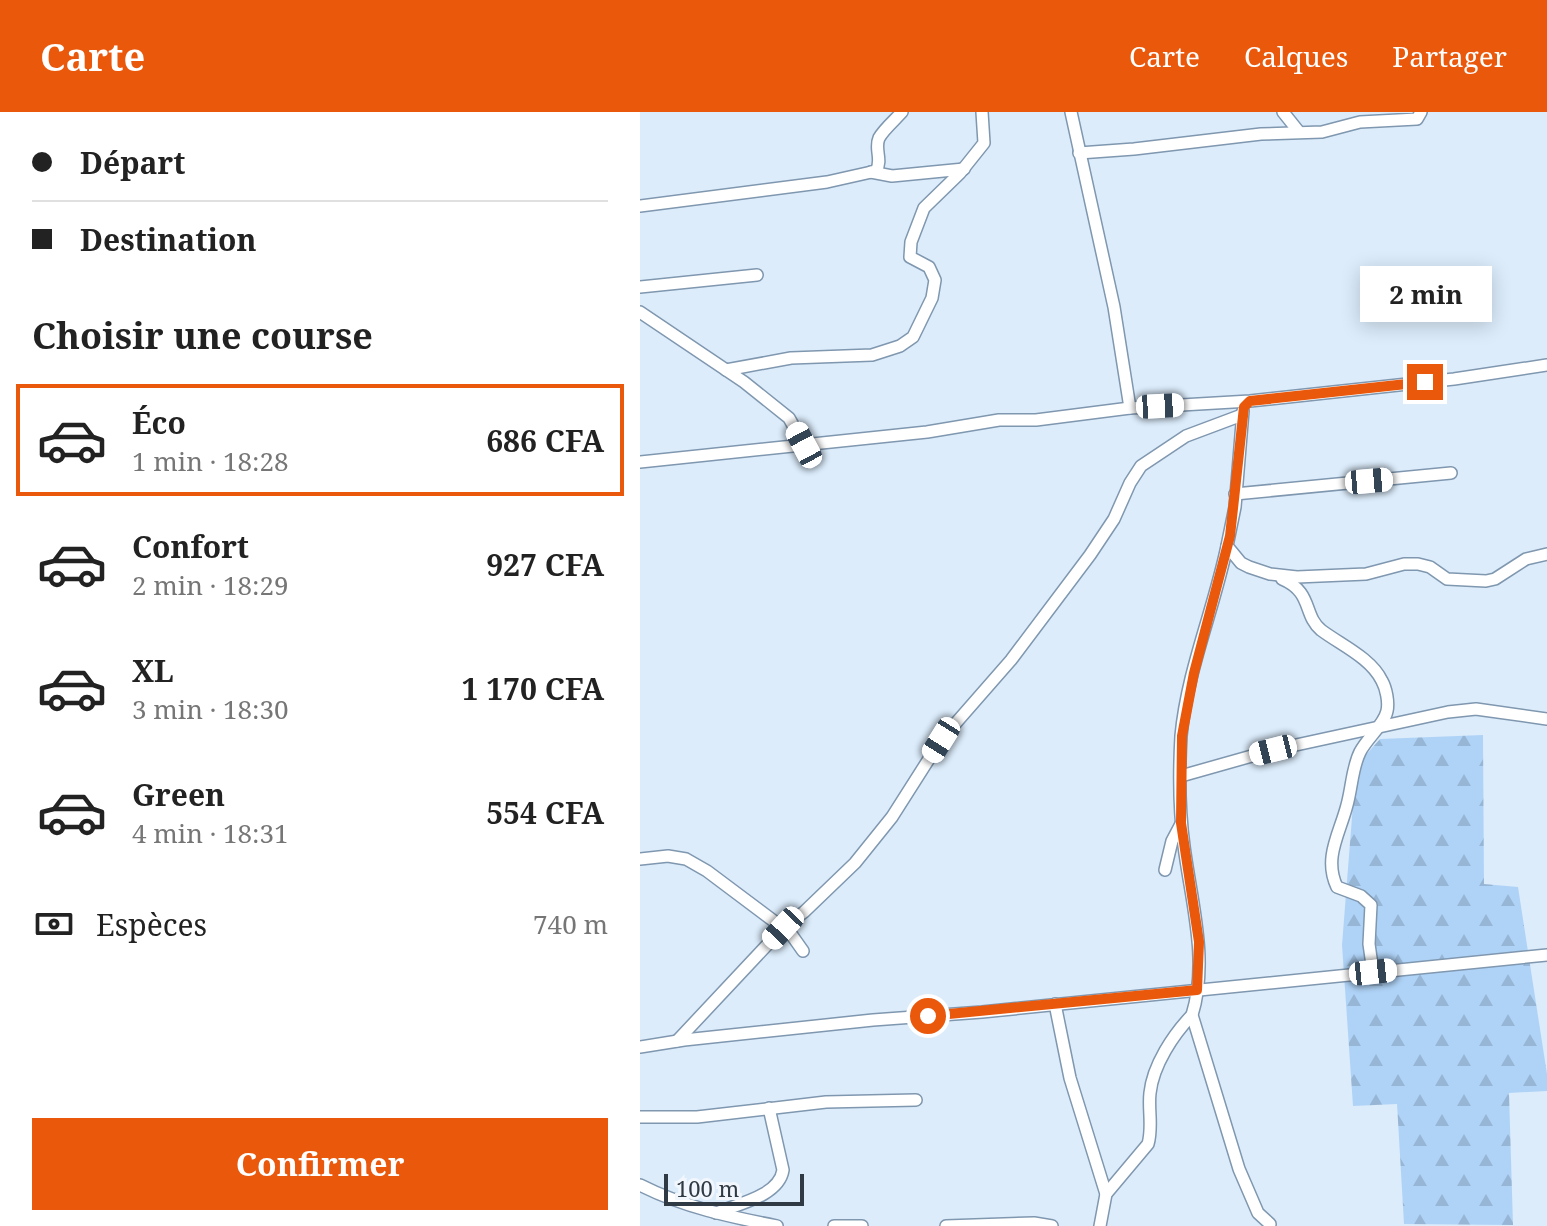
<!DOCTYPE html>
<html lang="fr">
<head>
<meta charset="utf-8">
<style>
	:root { --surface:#fff; --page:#f6f6f6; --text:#222; --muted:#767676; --line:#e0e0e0; --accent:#ea580c }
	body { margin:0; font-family:"Noto Serif",serif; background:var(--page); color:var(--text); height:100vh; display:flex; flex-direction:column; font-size:30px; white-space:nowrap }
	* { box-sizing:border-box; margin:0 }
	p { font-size:26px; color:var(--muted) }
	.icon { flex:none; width:44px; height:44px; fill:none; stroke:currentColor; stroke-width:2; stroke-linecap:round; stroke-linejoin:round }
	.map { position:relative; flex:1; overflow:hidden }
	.panel { display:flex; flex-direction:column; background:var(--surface); width:640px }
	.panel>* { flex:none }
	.hud { display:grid; align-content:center; height:176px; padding:0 32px; background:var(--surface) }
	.scale { position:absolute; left:24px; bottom:20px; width:140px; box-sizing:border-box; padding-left:8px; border:4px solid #303a44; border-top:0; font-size:22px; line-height:28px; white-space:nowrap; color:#303a44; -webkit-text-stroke:6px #f2f7fd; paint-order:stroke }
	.end { position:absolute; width:36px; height:36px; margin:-18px; border:10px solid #ea580c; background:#fff; box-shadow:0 0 0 4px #fff }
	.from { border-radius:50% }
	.bubble { position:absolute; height:56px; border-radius:0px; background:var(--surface); box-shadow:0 4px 20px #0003; font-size:26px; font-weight:700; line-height:56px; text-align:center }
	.car { position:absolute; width:24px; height:48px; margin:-24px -12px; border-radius:10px; box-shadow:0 0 6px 2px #0007; background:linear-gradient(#fff 24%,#345 0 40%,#fff 0 76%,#345 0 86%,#fff 0) }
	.hud b { display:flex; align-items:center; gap:28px; height:76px; font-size:30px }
	.hud b+b { border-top:2px solid var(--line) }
	.hud i { width:20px; height:20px; background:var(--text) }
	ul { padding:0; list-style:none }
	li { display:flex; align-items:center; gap:24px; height:112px; margin:0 16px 12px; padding:0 16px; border:4px solid transparent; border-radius:0px }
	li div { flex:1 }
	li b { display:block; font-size:30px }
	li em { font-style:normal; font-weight:700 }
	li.on { border-color:var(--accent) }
	li>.icon { width:72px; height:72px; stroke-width:1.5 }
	h2 { padding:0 32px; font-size:36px; line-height:96px }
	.pay { display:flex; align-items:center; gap:20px; height:88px; padding:0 32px; font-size:30px }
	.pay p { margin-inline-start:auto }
	.cta { display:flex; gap:16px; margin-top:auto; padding:16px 32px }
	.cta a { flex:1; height:92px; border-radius:0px; background:var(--accent); color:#fff; font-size:32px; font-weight:700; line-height:92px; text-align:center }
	header { display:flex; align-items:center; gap:48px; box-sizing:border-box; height:112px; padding:0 40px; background:var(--accent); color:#fff }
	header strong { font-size:38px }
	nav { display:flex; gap:44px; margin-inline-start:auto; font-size:28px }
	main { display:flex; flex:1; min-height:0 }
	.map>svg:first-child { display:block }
	.forest { fill:url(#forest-firs) }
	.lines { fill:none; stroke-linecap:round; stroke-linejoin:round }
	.minor-casing { stroke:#7f97af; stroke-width:14 }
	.minor { stroke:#fff; stroke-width:11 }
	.route { stroke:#ea580c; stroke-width:10 }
</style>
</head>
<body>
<header>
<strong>Carte</strong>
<nav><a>Carte</a><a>Calques</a><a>Partager</a></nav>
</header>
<main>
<section class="panel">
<div class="hud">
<b><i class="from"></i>Départ</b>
<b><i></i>Destination</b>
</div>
<h2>Choisir une course</h2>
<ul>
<li class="on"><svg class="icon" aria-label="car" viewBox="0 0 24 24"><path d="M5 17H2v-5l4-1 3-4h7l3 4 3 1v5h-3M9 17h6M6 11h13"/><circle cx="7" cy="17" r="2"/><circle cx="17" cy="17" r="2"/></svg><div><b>Éco</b><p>1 min · 18:28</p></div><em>686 CFA</em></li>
<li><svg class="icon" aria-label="car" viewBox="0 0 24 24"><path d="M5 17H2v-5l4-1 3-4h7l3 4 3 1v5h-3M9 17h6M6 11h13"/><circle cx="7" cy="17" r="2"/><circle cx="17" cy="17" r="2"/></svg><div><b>Confort</b><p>2 min · 18:29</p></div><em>927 CFA</em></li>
<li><svg class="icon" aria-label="car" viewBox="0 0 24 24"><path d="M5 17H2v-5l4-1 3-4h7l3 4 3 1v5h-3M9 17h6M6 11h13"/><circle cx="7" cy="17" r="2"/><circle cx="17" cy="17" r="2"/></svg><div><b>XL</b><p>3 min · 18:30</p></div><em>1 170 CFA</em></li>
<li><svg class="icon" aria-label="car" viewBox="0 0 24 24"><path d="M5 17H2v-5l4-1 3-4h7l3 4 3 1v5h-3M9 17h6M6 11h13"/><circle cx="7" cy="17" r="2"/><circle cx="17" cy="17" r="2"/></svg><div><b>Green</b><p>4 min · 18:31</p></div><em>554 CFA</em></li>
</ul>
<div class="pay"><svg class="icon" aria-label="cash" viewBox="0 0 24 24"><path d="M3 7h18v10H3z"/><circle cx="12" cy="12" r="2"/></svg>Espèces<p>740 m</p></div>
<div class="cta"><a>Confirmer</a></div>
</section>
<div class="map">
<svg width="907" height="1114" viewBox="0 0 907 1114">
	<defs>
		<pattern id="forest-firs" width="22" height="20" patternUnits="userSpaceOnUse" patternTransform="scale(2)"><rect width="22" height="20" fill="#afd3f7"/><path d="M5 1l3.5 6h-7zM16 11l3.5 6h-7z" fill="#97b6d5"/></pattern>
	</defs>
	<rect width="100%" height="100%" fill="#dcecfb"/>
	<path class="forest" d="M843,623l1,149 34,3 29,187v17l-38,2 4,132 -109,-1 -7,-120 -44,2 -11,-161 14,-179 24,-27z"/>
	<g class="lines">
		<defs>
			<g id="minor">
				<path d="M431,0l43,195 16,101"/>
				<path d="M643,0l16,20"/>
				<path d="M439,41l55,-4 127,-15 61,-2 38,-10 57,-3 4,-7"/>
				<path d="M231,60l21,4 72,-7"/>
				<path d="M0,94l187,-24 49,-11c7,-11 -2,-22 3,-33 5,-9 16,-18 23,-26"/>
				<path d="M0,175l117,-12"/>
				<path d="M0,200l104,70 45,36 15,27"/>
				<path d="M86,258l65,-12 81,-3 28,-9 13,-9 19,-39 3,-18 -6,-13 -19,-10 1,-15 13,-34 36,-35 24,-30 -2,-31"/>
				<path d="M603,299l-8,96 -8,39 14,17 8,4 21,7 27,3 69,-3 38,-10h14l12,3 17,12 39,2 9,-2 31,-20 21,-5"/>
				<path d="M0,350l287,-30 72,-12h37l94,-12 120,-7 204,-22 93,-14"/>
				<path d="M595,382l216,-21"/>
				<path d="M587,434c-13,63 -40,125 -46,190 -2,36 -2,74 3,110 7,55 25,114 8,169l47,154 19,44 12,11"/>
				<path d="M642,467c31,13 21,36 39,51 20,15 50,28 61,51 4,7 7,21 5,30 -3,14 -20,27 -27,41 -8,16 -8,35 -13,53 -7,28 -24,53 -10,82l24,9 10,9 -2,39 4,28"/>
				<path d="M541,664l92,-26 175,-38 28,-3 71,10"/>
				<path d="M0,747l28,-3 18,3 21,12 84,63 12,17"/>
				<path d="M525,758l7,-29 9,-17"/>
				<path d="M415,892l15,74 36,116"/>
				<path d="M37,929l106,-113 21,-16 51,-49 37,-46 49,-77 70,-80 79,-105 24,-36 16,-36 11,-17 45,-30 56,-21"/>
				<path d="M0,935l44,-7 189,-20 109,-8 565,-57"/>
				<path d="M0,1005h57l129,-15 90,-2"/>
				<path d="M0,1073c43,22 91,32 137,41"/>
				<path d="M76,1101c22,-9 63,-17 67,-43l-14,-62"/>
				<path d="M194,1114h28"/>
				<path d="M306,1114l88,-3 18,3"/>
				<path d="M460,1114l6,-32 42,-50c5,-17 0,-34 2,-51 3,-28 23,-58 42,-78"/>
			</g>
		</defs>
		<use href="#minor" class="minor-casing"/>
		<use href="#minor" class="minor"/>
	</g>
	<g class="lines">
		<path class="route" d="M288,904l269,-26 2,-48 -18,-119 1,-87 12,-63 36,-137 14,-129 6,-6 175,-19"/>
	</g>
</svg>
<div class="scale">100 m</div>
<i class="end from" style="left:288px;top:904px"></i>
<i class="end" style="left:785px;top:270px"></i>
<div class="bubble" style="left:720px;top:154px;width:132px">2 min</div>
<i class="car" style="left:520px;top:294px;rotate:87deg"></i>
<i class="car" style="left:164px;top:333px;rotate:332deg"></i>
<i class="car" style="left:729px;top:369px;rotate:85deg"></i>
<i class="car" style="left:301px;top:628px;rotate:212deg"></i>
<i class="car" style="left:633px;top:638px;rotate:256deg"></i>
<i class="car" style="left:143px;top:816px;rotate:223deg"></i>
<i class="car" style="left:733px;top:860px;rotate:84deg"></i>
</div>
</main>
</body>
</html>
